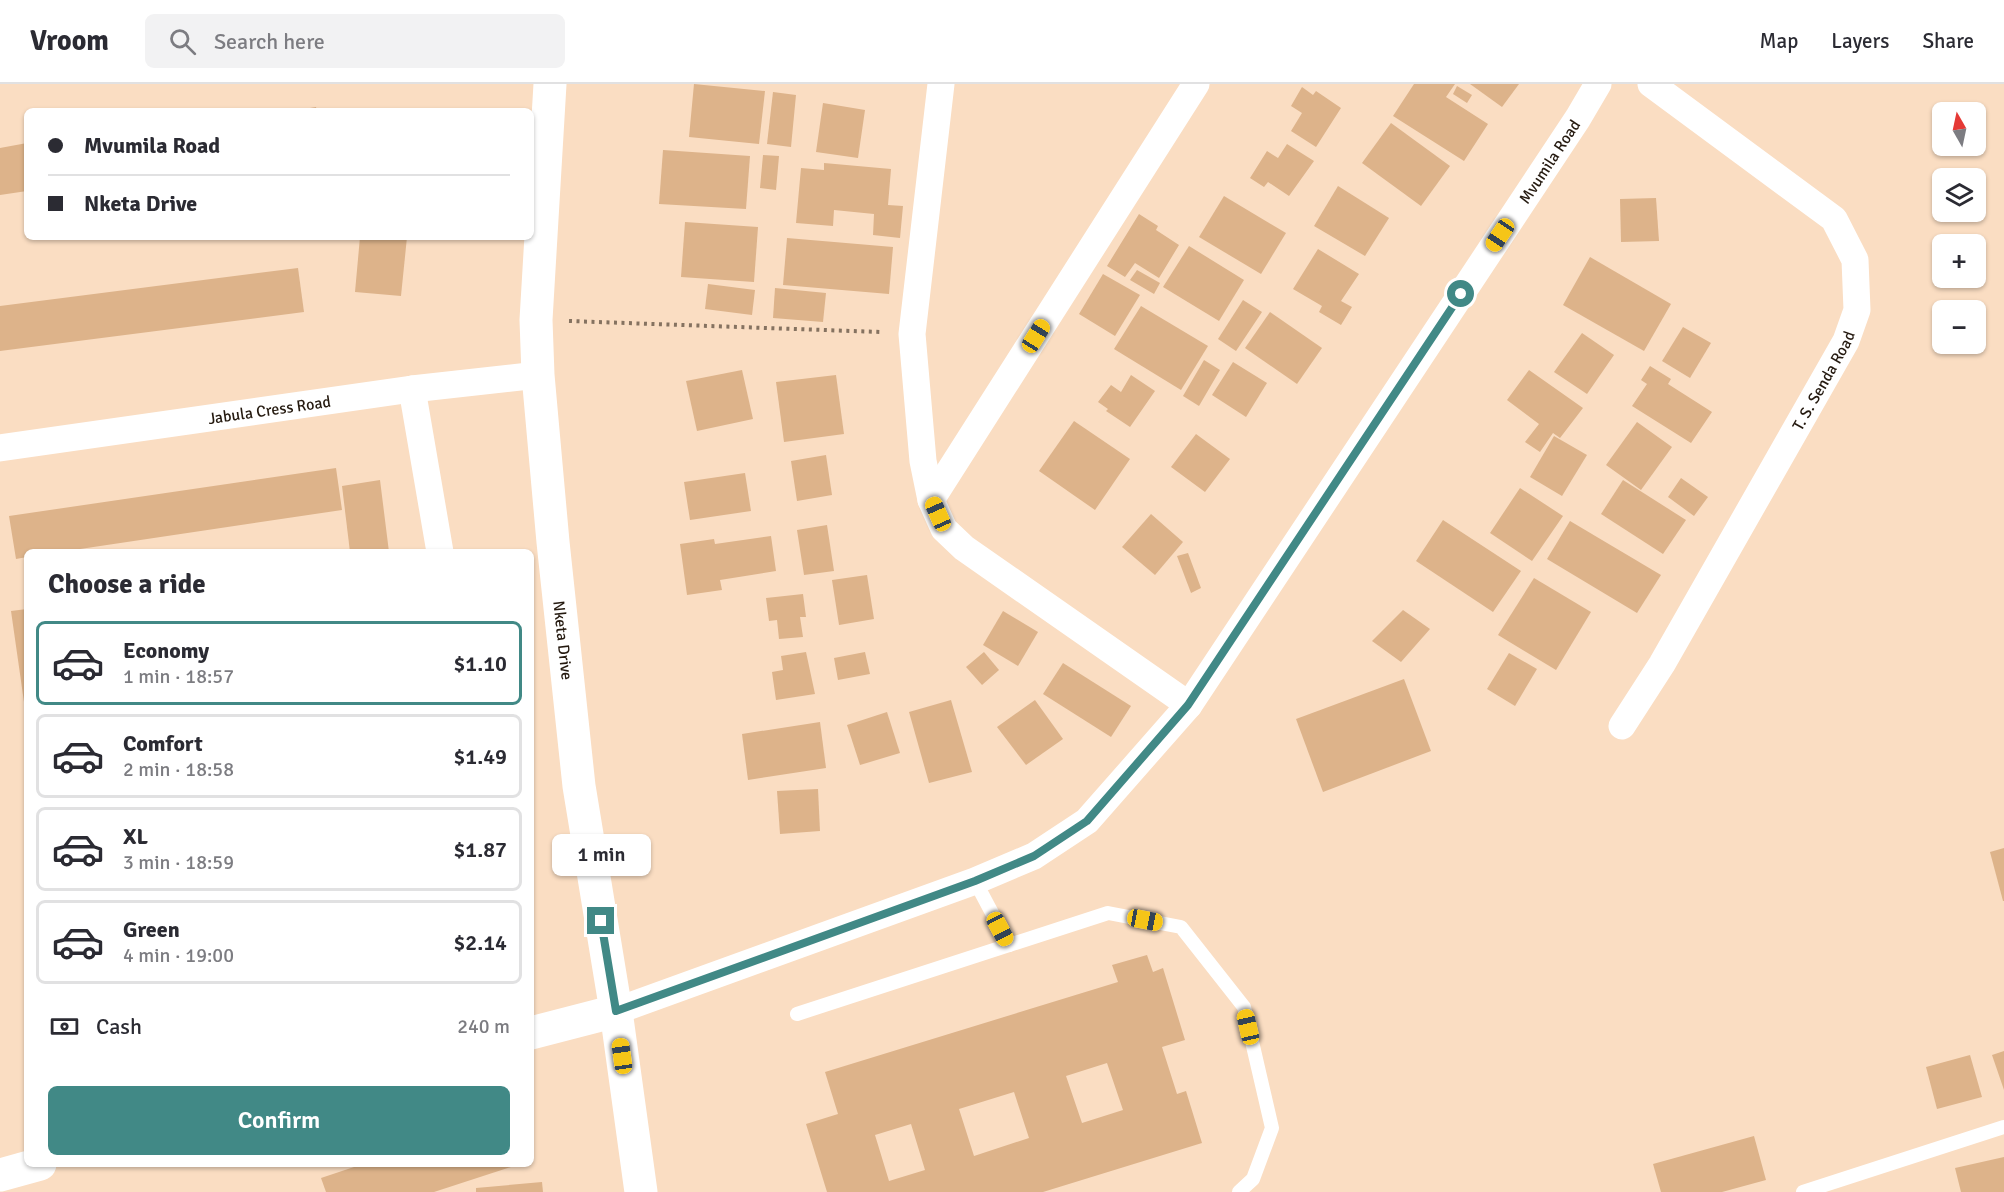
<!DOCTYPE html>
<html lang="en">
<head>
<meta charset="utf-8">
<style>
	:root { --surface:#fff; --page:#f2f2f3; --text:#2b2b33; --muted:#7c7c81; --line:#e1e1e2; --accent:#418986 }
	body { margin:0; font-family:Signika,sans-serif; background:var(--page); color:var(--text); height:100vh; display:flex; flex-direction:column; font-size:22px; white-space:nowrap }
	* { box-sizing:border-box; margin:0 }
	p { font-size:20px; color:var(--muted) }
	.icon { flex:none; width:33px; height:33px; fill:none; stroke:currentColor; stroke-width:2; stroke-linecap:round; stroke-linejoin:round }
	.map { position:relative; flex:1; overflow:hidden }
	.side { position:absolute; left:24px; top:465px; width:510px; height:618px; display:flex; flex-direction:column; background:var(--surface); border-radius:9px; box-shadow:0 2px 4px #0004 }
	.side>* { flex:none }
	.top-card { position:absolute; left:24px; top:24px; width:510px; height:132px; border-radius:9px; box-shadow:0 2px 4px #0004; display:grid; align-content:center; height:132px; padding:0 24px; background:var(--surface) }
	.needle { width:39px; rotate:351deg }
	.tools { position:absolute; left:1932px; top:18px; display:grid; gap:12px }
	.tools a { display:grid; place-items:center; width:54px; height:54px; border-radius:9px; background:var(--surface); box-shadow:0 2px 4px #0004; font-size:30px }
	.end { position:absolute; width:27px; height:27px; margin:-14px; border:8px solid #418986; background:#fff; box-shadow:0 0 0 3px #fff }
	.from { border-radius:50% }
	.bubble { position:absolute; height:42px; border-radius:9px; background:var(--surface); box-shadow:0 2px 4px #0004; font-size:20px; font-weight:600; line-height:42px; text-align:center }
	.car { position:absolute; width:18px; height:36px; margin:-18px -9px; border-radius:8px; box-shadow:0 0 4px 2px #0007; background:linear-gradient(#f5c518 24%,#345 0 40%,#f5c518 0 76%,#345 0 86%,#f5c518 0) }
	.top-card b { display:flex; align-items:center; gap:21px; height:57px; font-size:22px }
	.top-card b+b { border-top:2px solid var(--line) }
	.top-card i { width:15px; height:15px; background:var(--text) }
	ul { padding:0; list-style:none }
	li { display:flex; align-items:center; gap:18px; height:84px; margin:0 12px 9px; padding:0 12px; border:3px solid var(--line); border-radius:9px }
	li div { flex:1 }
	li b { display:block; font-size:22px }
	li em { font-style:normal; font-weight:600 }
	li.on { border-color:var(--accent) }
	li>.icon { width:54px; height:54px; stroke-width:1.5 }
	h2 { padding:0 24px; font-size:27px; line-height:72px }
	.pay { display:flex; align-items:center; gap:15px; height:66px; padding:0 24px; font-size:22px }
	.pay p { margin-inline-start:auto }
	.cta { display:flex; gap:12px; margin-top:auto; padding:12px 24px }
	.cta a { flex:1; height:69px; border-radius:9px; background:var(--accent); color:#fff; font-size:24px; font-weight:600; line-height:69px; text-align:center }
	header { display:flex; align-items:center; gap:36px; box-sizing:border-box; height:84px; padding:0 30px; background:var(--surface); border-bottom:2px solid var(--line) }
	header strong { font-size:28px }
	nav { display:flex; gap:33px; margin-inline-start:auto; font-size:21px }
	.search { width:420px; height:54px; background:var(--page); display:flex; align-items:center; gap:15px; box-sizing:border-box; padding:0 21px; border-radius:9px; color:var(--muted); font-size:22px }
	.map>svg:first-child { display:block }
	.building { fill:#ddb38a; fill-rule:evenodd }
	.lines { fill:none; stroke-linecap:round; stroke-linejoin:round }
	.path { stroke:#857260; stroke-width:4; stroke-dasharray:3 4.5; stroke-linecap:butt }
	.lane { stroke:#fff; stroke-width:14 }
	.street { stroke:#fff; stroke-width:27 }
	.secondary { stroke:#fff; stroke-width:33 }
	.route { stroke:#418986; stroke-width:8 }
	.labels { text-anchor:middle; stroke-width:4.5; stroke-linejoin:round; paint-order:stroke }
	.street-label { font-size:16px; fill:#251a10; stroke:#fff }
</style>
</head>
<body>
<header>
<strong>Vroom</strong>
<div class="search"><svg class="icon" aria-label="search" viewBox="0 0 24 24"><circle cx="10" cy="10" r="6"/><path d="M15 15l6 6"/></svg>Search here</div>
<nav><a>Map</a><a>Layers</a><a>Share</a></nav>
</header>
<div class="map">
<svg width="2004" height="1108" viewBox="0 0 2004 1108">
	<rect width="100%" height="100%" fill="#faddc2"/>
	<g class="building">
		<path d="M694,0l71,7 -6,53 -70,-7z"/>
		<path d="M1414,0h41l-9,13 42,27 -24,37 -71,-45z"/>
		<path d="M1470,0h49l-17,23z"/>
		<path d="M1457,2l15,9 -5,8 -14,-9z"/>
		<path d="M1302,3l11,8 3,-4 25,17 -25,39 -25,-16 11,-18 -11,-7z"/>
		<path d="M773,8l23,3 -5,52 -24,-3z"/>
		<path d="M823,19l42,7 -7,48 -42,-6z"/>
		<path d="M316,23l1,4h-19v-1z"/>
		<path d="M1391,39l59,43 -29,40 -59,-43z"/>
		<path d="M27,59v48l-27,4v-47z"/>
		<path d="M1287,60l27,17 -25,35 -21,-14 -4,5 -14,-9 17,-27 11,7z"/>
		<path d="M663,66l87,6 -4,53 -87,-5z"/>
		<path d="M763,71l16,1 -3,34 -16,-2z"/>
		<path d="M824,79l67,6 -3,36 15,1 -3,32 -27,-3 1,-21 -40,-4 -1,16 -37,-3 5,-55 23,2z"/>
		<path d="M1338,102l51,32 -24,38 -51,-30z"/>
		<path d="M1224,112l62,37 -25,41 -62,-37z"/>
		<path d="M1656,114l3,43 -38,1 -1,-43z"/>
		<path d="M1139,130l19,12 -2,4 23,15 -20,33 -24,-15 -10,14 -18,-11z"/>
		<path d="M685,138l73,5 -4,55 -73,-5z"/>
		<path d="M360,153h47l-6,59 -46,-4z"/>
		<path d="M787,154l106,9 -4,47 -106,-9z"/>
		<path d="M1189,162l55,34 -25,41 -56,-34z"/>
		<path d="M1318,165l41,25 -18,27 11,6 -11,18 -22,-13 3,-6 -29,-17z"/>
		<path d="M1590,173l81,47 -27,47 -81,-46z"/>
		<path d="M298,184l6,44 -304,39v-45z"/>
		<path d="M1137,186l23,13 -6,11 -24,-14z"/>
		<path d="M1103,190l37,21 -25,41 -36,-22z"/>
		<path d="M708,200l47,6 -3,25 -47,-6z"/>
		<path d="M775,204l51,5 -3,29 -50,-4z"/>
		<path d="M1243,216l19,12 -26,39 -18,-12z"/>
		<path d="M1141,222l67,40 -27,44 -67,-41z"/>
		<path d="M1270,228l52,36 -25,36 -52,-36z"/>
		<path d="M1683,243l28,16 -21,35 -28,-17z"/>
		<path d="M1582,249l32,22 -27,39 -33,-22z"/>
		<path d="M1204,276l16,10 -21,36 -16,-10z"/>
		<path d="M1233,278l34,21 -21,34 -34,-22z"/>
		<path d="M1650,282l21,13 -3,5 44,28 -21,31 -59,-37 15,-22 -6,-4z"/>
		<path d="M742,286l11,49 -56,12 -11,-50z"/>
		<path d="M1529,286l54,38 -23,30 -7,-5 -13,19 -15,-10 14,-18 -32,-24z"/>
		<path d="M836,291l8,59 -60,8 -8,-60z"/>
		<path d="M1131,291l24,16 -25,36 -24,-16 2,-2 -10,-7 13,-17 10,7z"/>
		<path d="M1074,337l56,38 -35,51 -56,-39z"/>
		<path d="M1637,338l35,25 -31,43 -35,-25z"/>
		<path d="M1196,350l34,25 -25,33 -34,-25z"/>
		<path d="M1554,352l33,19 -25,41 -32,-19z"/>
		<path d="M826,371l6,40 -35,6 -6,-40z"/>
		<path d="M336,384l6,42 -282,42h-33v5l-11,2 -7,-43z"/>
		<path d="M745,389l6,38 -61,9 -6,-38z"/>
		<path d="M1681,394l27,19 -14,19 -26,-19z"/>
		<path d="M380,396l9,72h-39l-8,-66z"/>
		<path d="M1623,396l63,40 -23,34 -62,-40z"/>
		<path d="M1520,404l43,28 -31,45 -42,-28z"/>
		<path d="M1151,430l32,28 -28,33 -33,-28z"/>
		<path d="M1443,436l78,51 -28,41 -77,-51z"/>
		<path d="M1570,437l91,54 -24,38 -90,-54z"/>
		<path d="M827,441l7,46 -30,4 -7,-45z"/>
		<path d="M771,452l5,35 -56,9 2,10 -35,5 -7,-51 34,-5 1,5z"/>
		<path d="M1188,469l13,35 -10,5 -14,-37z"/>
		<path d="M867,491l7,44 -35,6 -7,-45z"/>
		<path d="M1534,494l57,34 -35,58 -58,-35z"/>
		<path d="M803,510l3,23h-6l3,20 -24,2 -2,-19 -8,1 -3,-23z"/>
		<path d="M27,525v107h-1l-15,-105z"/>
		<path d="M1403,526l27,19 -29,33 -29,-21z"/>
		<path d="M1003,527l35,21 -20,34 -35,-21z"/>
		<path d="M806,568l9,42 -39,6 -4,-28 11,-2 -2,-14z"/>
		<path d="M865,568l5,22 -32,6 -4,-22z"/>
		<path d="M984,568l15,18 -17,15 -16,-18z"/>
		<path d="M1509,569l28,16 -22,37 -28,-17z"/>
		<path d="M1063,579l68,43 -20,31 -68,-43z"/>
		<path d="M1404,595l27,72 -108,41 -27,-73z"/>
		<path d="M951,616l21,72 -43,11 -20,-71z"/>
		<path d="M1035,616l28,39 -37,26 -29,-38z"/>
		<path d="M887,628l13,41 -40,12 -13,-40z"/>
		<path d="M820,638l6,46 -78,12 -6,-46z"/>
		<path d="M818,705l2,42 -40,3 -3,-43z"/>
		<path d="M2004,764v53h-1l-13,-49z"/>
		<path d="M1147,871l6,17 10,-4 22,72 -23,7 15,47 9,-3 16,52 -159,49h-216l-21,-68 32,-10 -13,-42 293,-90 -6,-17zM1107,979l16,47 -41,13 -16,-47zM1014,1008l15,46 -55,18 -15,-47zM911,1040l14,46 -36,11 -14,-46z"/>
		<path d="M2004,967v39l-12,-35z"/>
		<path d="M1970,971l12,42 -45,12 -11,-42z"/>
		<path d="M1754,1052l12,44 -44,12h-61l-8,-28z"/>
		<path d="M2004,1073v35h-43l-6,-24z"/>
		<path d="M363,1080h157l-86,28h-108l-5,-14z"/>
		<path d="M542,1098l1,10h-67v-4z"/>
	</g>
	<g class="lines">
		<path class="path" d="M569,237l311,11"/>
		<g class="lane">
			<path d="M975,797l34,64"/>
			<path d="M797,930l311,-101 73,14 63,80 28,121 -19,51 -14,13"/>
			<path d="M1803,1108l201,-65"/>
		</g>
		<g class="street">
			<path d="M941,0l-29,250 11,127 8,39 13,29 20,19 225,157"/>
			<path d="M412,305l28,163"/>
			<path id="s1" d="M0,364l412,-59 126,-14"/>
			<path d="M931,416l265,-416"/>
			<path id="s2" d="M1622,642l40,-62 184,-323 11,-31 -2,-50 -21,-41 -183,-135"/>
			<path id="s3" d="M616,927l359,-130 59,-25 53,-35 102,-116 389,-587 20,-34"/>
		</g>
		<g class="secondary">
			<path id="s4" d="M550,0l-14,236 2,55 15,167 26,244 37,225 25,181"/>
			<path d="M531,949l85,-22"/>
			<path d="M0,1091l40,-11"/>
		</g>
	</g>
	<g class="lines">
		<path class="route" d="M601,837l15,90 359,-130 59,-25 53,-35 101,-116 273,-411"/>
	</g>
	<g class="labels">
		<g class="street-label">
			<text dy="6" stroke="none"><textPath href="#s3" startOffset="1316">Mvumila Road</textPath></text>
			<text dy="6" stroke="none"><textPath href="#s2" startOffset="400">T. S. Senda Road</textPath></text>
			<text dy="6" stroke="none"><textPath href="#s1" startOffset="272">Jabula Cress Road</textPath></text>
			<text dy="6" stroke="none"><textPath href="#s4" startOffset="558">Nketa Drive</textPath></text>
		</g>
	</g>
</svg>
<div class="tools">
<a><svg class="needle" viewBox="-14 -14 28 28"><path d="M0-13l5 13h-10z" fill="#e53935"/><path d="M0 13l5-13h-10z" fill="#7c7c81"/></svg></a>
<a><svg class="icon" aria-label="layers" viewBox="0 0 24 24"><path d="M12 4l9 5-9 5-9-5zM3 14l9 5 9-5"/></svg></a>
<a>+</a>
<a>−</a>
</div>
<i class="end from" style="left:1461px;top:210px"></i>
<i class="end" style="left:601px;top:837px"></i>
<div class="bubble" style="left:552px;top:750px;width:99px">1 min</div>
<i class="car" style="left:1500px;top:151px;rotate:214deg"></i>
<i class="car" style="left:1036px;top:252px;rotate:32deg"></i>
<i class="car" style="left:938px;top:430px;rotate:336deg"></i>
<i class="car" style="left:1145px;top:836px;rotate:101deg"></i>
<i class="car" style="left:1000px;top:845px;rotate:152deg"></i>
<i class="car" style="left:1248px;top:943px;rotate:347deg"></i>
<i class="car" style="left:622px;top:972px;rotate:352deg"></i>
<div class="top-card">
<b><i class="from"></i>Mvumila Road</b>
<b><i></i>Nketa Drive</b>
</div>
<section class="side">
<h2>Choose a ride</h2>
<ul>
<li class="on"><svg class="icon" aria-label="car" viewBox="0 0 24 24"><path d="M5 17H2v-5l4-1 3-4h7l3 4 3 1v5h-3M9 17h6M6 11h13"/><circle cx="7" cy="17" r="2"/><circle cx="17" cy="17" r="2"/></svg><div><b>Economy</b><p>1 min · 18:57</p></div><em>$1.10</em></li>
<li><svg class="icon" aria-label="car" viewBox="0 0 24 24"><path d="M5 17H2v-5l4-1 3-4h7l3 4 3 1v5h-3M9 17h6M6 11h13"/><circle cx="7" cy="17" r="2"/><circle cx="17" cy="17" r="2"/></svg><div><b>Comfort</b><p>2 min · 18:58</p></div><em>$1.49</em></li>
<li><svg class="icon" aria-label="car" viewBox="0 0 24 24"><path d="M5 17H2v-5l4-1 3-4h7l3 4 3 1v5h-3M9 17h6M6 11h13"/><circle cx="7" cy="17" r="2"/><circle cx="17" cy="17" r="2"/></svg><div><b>XL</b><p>3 min · 18:59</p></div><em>$1.87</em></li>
<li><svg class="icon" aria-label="car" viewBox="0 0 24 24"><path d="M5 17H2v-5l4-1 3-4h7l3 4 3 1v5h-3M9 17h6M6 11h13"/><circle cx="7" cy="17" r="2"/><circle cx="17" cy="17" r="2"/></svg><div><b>Green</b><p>4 min · 19:00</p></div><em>$2.14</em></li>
</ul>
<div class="pay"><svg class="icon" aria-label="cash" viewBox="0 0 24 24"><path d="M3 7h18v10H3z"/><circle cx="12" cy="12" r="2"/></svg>Cash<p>240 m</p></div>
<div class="cta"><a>Confirm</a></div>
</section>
</div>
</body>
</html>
